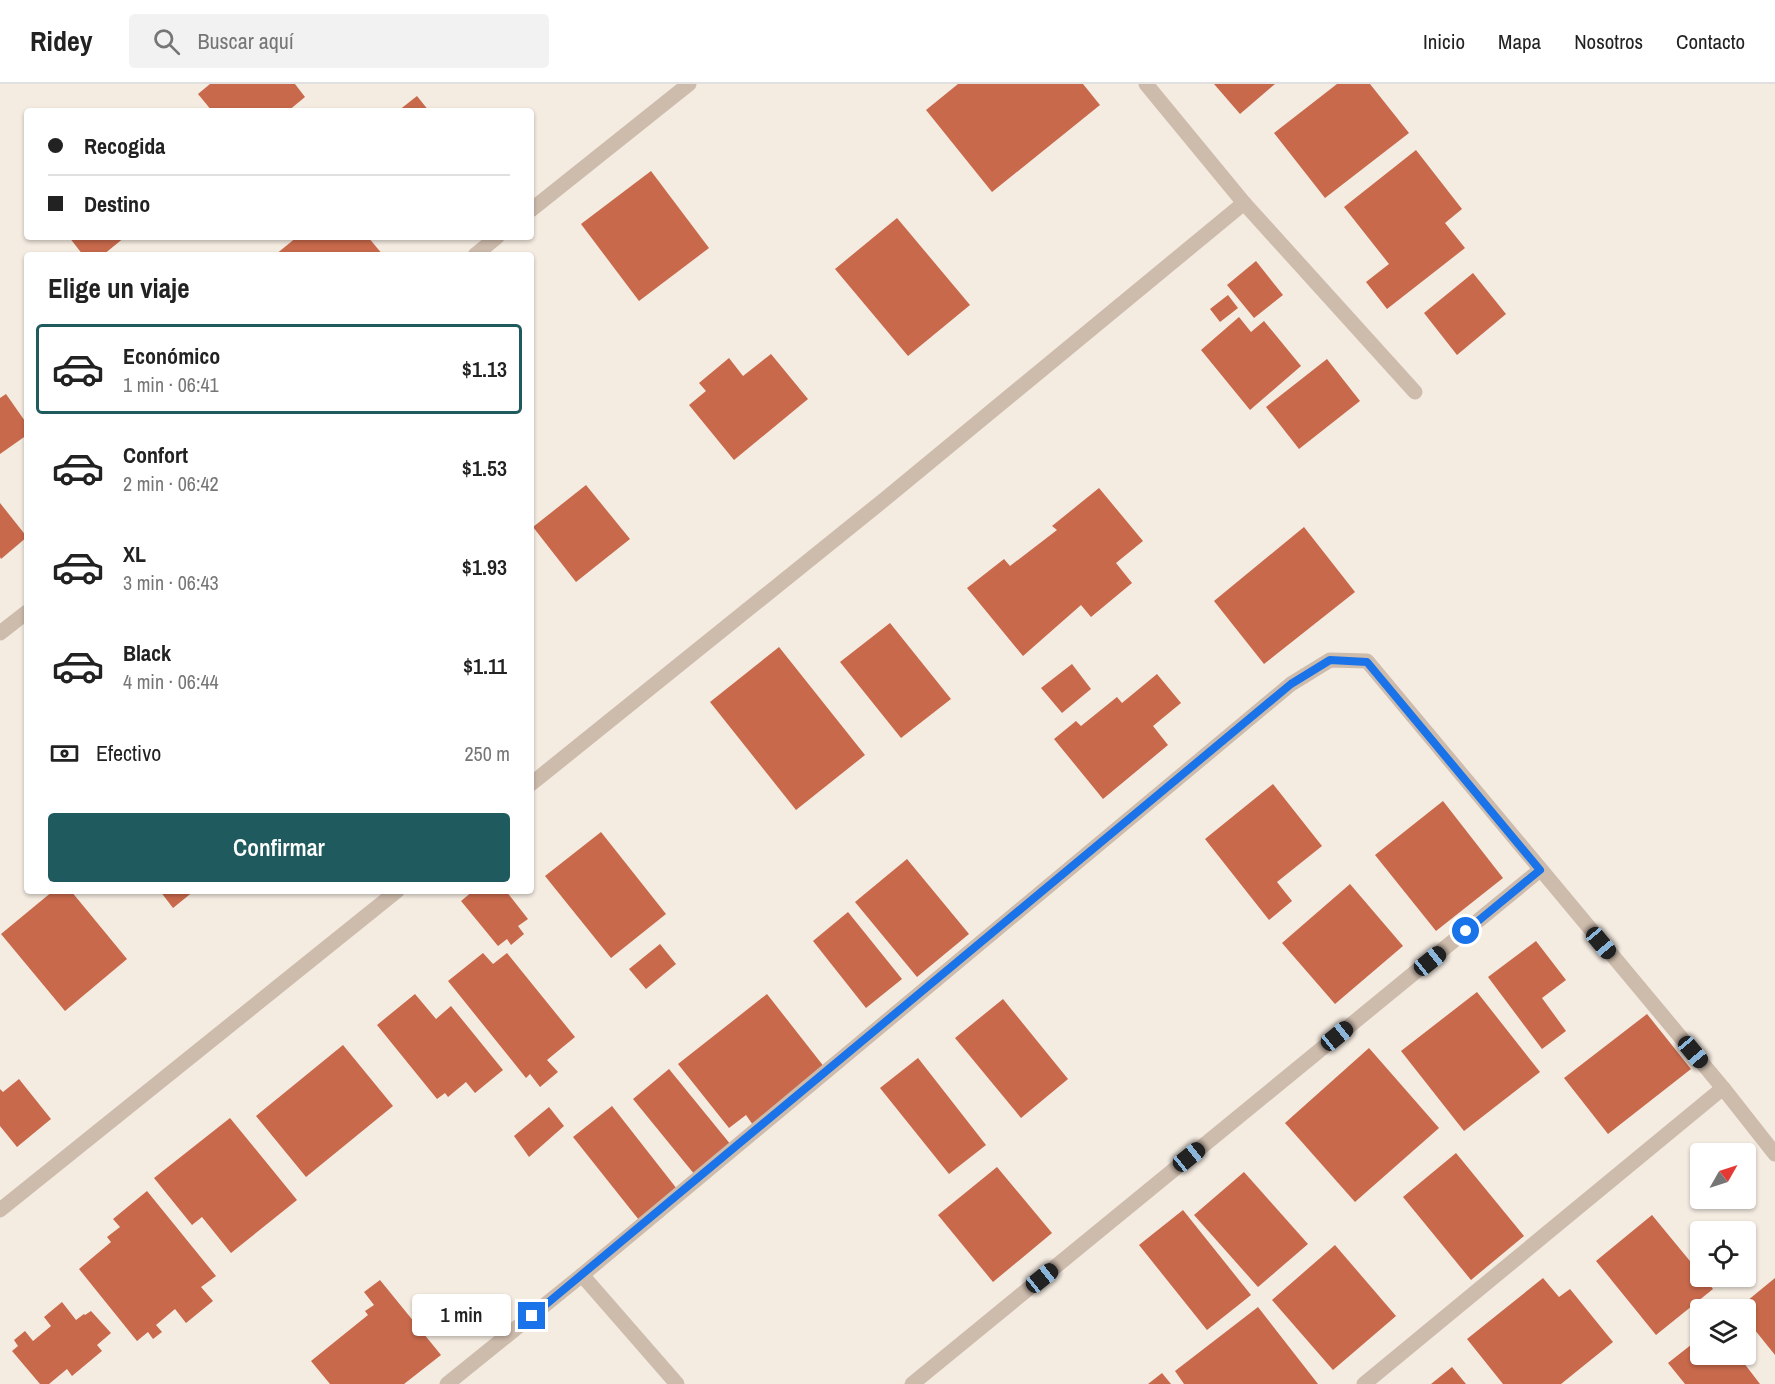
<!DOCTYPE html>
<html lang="es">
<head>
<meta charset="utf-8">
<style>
	:root { --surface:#fff; --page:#f2f2f2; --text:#222; --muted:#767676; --line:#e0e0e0; --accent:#1f5a5e }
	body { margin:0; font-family:"Archivo Narrow",sans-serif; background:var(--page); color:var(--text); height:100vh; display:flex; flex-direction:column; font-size:22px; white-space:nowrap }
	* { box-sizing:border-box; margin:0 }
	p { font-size:20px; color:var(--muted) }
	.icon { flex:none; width:33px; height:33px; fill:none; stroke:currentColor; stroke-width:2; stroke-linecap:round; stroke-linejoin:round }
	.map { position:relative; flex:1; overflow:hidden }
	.sheet { position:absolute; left:24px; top:168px; width:510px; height:642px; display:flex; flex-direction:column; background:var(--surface); border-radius:6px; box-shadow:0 2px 4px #0004 }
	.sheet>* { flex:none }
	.hud { position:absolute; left:24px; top:24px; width:510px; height:132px; border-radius:6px; box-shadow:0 2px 4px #0004; display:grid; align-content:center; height:132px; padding:0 24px; background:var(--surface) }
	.needle { width:39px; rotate:51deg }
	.buttons { position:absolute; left:1690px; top:1059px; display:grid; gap:12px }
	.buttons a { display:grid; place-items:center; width:66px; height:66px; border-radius:6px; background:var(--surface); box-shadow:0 2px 4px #0004; font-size:30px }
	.end { position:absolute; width:27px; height:27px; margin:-14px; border:8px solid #1a73e8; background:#fff; box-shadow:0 0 0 3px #fff }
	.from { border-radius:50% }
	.bubble { position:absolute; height:42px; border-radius:6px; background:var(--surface); box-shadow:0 2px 4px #0004; font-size:20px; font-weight:600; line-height:42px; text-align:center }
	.car { position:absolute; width:18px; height:36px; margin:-18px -9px; border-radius:8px; box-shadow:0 0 4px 2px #0007; background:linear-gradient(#222 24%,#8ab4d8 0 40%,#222 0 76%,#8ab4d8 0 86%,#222 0) }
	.hud b { display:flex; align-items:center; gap:21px; height:57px; font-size:22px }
	.hud b+b { border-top:2px solid var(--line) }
	.hud i { width:15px; height:15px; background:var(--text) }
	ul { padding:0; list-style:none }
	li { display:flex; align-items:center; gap:18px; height:90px; margin:0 12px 9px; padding:0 12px; border:3px solid transparent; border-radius:6px }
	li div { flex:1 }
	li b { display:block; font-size:22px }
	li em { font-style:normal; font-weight:600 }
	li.active { border-color:var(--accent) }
	li>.icon { width:54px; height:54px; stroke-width:1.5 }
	h2 { padding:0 24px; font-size:27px; line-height:72px }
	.pay { display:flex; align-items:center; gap:15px; height:66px; padding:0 24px; font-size:22px }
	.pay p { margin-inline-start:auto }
	.button { display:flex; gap:12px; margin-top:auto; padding:12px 24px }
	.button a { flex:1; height:69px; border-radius:6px; background:var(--accent); color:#fff; font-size:24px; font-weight:600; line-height:69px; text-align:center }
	header { display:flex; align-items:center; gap:36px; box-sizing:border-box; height:84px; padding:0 30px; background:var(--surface); border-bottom:2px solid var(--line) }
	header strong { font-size:28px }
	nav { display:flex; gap:33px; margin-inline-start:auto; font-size:21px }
	.search { width:420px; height:54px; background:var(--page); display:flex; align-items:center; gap:15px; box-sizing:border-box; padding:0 21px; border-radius:6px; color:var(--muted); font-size:22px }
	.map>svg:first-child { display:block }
	.building { fill:#c8694b }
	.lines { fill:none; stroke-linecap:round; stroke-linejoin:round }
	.street { stroke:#cdbbac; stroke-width:15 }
	.route { stroke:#1a73e8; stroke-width:8 }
</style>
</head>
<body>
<header>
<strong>Ridey</strong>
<div class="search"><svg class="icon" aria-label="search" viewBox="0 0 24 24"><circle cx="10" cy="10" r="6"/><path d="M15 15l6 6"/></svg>Buscar aquí</div>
<nav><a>Inicio</a><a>Mapa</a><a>Nosotros</a><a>Contacto</a></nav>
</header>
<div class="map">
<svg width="1775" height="1300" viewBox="0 0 1775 1300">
	<rect width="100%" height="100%" fill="#f4ebe1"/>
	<g class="building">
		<path d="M210,0h85l10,13 -17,14h-76l-14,-17z"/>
		<path d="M958,0h125l17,21 -108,87 -66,-82z"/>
		<path d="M1214,0h61l-35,30z"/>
		<path d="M1337,0h33l39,49 -84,65 -51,-65z"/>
		<path d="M417,12l12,15h-31z"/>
		<path d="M1416,66l46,59 -17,14 20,25 -78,61 -21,-27 23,-18 -45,-57z"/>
		<path d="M651,87l58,77 -70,53 -58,-77z"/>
		<path d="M897,134l73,87 -62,51 -73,-87z"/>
		<path d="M69,153h56l-22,18h-20z"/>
		<path d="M297,153h71l15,18h-108z"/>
		<path d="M1256,177l27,34 -29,23 -27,-33z"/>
		<path d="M1473,189l33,41 -49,41 -33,-42z"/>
		<path d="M1228,211l10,13 -18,14 -10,-13z"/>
		<path d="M1239,233l12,15 13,-11 37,45 -51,44 -49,-60z"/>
		<path d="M771,270l37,45 -74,61 -45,-55 17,-14 -7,-8 30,-25 14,18z"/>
		<path d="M1327,275l33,42 -61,48 -33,-42z"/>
		<path d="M6,310l21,30v11l-27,19v-56z"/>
		<path d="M586,401l44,54 -54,43 -43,-55z"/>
		<path d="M1099,404l44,53 -27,22 16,20 -41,34 -10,-12 -58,51 -56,-68 37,-29 6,7 47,-36 -5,-4z"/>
		<path d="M0,419l27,34 -26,22 -1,-2z"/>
		<path d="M1304,443l51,65 -91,72 -50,-63z"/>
		<path d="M890,539l61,76 -50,39 -61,-76z"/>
		<path d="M779,563l86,108 -69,55 -86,-108z"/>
		<path d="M1072,580l19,25 -29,24 -21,-25z"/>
		<path d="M1157,590l24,29 -28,23 15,19 -65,54 -49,-60 22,-18 5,5 36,-29 5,6z"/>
		<path d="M1273,700l49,62 -45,36 15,19 -23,19 -64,-81z"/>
		<path d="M1443,717l60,77 -67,53 -61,-76z"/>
		<path d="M601,748l65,82 -55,44 -66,-82z"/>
		<path d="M907,775l62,75 -52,43 -62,-75z"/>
		<path d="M1350,800l53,62 -68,58 -53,-61z"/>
		<path d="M53,807h18l56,68 -62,52 -64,-77z"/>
		<path d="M160,807h34l-21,17z"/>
		<path d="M473,807h33l22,28 -10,7 6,8 -13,11 -4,-6 -9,7 -37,-45z"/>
		<path d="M848,828l54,67 -36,29 -53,-67z"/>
		<path d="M1536,857l30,39 -24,18 24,33 -24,18 -54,-72z"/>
		<path d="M660,860l16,20 -30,25 -17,-20z"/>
		<path d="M483,869l10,11 14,-11 68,84 -28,23 11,12 -18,15 -10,-13 -4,4 -78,-97z"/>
		<path d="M1477,908l63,80 -76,59 -63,-80z"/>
		<path d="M415,910l21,25 15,-13 52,64 -28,23 -9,-11 -18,15 -3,-4 -8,6 -60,-74z"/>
		<path d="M767,910l58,74 -72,57 -7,-10 -17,13 -51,-64z"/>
		<path d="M1003,915l65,80 -47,39 -66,-80z"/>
		<path d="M1647,930l44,55 -83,65 -44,-56z"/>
		<path d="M343,961l50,61 -87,71 -50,-61z"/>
		<path d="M1369,964l70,80 -84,74 -70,-79z"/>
		<path d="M918,974l68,87 -37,29 -69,-86z"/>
		<path d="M669,985l62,76 -36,30 -62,-76z"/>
		<path d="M19,995l32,40 -34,28 -17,-21v-37l3,3z"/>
		<path d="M612,1022l65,83 -38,31 -66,-83z"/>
		<path d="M549,1023l15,19 -35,31 -15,-21z"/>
		<path d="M230,1034l67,82 -66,53 -29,-36 -10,8 -38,-47z"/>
		<path d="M1456,1069l68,83 -53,44 -68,-83z"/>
		<path d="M997,1083l55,66 -59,49 -55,-67z"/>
		<path d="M1244,1088l64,72 -50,43 -64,-72z"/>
		<path d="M147,1107l69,85 -15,11 12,14 -27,22 -11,-14 -19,16 6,7 -9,7 -5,-7 -11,9 -58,-72 32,-27 -4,-5 13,-10 -7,-8z"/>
		<path d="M1183,1126l68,85 -44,35 -68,-85z"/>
		<path d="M1652,1131l61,74 -57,46 -60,-74z"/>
		<path d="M1335,1161l61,71 -63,54 -61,-70z"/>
		<path d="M1543,1194l16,19 11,-8 43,53 -52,42h-58l-36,-45z"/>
		<path d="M1775,1194v77l-29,-36v-9h-10z"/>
		<path d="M380,1196l61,75 -37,29h-74l-19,-23 57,-46 -3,-4 9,-6 -10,-13z"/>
		<path d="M62,1218l14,18 8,-6 1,1 6,-4 20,22 -14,12 5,6 -30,25 -5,-7 -18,15h-9l-28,-33 6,-5 -4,-6 11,-9 8,10 18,-15 -7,-9z"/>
		<path d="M1258,1223l60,77h-134l-9,-13z"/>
		<path d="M1701,1253v17h36l23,30h-75l-17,-21z"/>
		<path d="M1452,1283l14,17h-35z"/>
		<path d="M1162,1289l9,11h-23z"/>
	</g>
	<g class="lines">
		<g class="street">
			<path d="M1146,0l98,119 171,189"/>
			<path d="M531,126l158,-126"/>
			<path d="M475,171l22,-18"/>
			<path d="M0,549l27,-21"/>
			<path d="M531,700l354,-285 359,-296"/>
			<path d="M0,1126l397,-319"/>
			<path d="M582,1191l95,109"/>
			<path d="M447,1300l135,-109 709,-591 39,-24 37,1 356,427 52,66"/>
			<path d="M912,1300l628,-514"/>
			<path d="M1364,1300l359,-296"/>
		</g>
	</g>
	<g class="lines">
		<path class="route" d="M532,1232l759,-632 39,-24 37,2 173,208 -74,61"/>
	</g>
</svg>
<div class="buttons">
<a><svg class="needle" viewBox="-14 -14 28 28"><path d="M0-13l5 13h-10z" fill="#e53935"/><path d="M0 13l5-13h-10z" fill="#767676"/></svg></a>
<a><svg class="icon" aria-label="locate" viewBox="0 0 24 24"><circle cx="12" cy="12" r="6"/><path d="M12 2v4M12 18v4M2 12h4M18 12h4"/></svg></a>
<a><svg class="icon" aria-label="layers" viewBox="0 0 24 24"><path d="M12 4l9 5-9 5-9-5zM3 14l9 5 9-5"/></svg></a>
</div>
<i class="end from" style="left:1466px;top:847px"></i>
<i class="end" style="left:532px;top:1232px"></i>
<div class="bubble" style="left:412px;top:1210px;width:99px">1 min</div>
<i class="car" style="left:1601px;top:859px;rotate:140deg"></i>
<i class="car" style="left:1430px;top:877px;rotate:51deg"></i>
<i class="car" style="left:1337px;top:952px;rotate:51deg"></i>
<i class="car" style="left:1693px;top:968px;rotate:140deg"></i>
<i class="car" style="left:1189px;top:1073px;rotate:51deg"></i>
<i class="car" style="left:1042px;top:1194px;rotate:51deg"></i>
<div class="hud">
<b><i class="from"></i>Recogida</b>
<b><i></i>Destino</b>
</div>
<section class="sheet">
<h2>Elige un viaje</h2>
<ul>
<li class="active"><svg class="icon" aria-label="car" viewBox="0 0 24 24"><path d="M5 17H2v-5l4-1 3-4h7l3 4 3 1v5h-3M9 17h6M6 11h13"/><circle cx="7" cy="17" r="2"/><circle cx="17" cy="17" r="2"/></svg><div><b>Económico</b><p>1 min · 06:41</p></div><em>$1.13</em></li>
<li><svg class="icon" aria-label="car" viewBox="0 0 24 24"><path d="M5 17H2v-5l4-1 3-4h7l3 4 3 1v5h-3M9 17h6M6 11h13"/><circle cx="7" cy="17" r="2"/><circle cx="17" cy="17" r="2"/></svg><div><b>Confort</b><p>2 min · 06:42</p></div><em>$1.53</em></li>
<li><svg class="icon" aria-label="car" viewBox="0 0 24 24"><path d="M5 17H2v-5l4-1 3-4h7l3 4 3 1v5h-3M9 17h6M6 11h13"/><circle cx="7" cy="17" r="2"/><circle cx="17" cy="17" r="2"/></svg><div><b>XL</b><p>3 min · 06:43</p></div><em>$1.93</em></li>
<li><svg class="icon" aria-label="car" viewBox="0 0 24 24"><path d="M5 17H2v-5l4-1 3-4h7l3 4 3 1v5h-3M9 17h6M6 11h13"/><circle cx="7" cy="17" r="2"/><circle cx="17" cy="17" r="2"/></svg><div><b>Black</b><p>4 min · 06:44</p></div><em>$1.11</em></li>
</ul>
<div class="pay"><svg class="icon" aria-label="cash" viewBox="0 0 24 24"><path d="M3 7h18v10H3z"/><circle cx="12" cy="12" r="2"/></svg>Efectivo<p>250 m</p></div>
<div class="button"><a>Confirmar</a></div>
</section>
</div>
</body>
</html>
